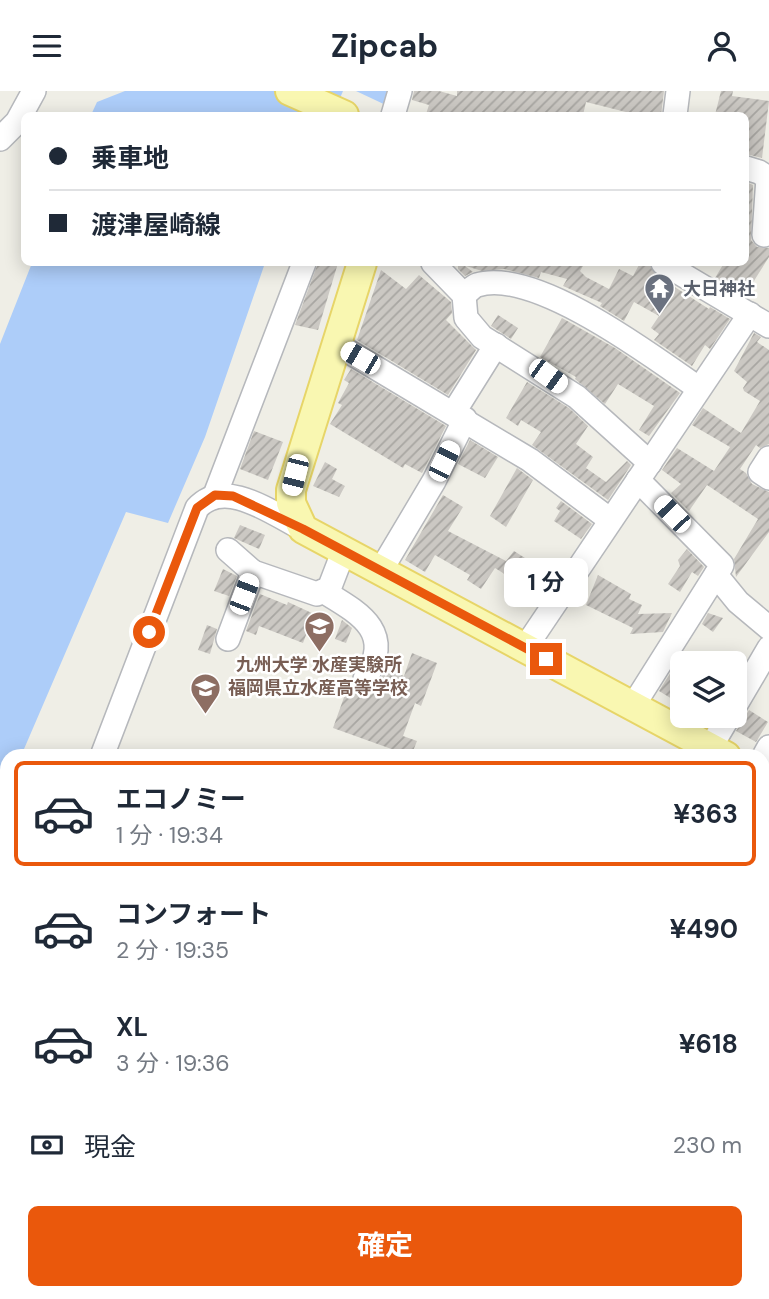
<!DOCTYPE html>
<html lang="ja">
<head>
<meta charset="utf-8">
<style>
	:root { --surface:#fff; --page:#f2f2f3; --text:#1f2937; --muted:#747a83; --line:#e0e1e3; --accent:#ea580c }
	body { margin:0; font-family:"DM Sans","Noto Sans JP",sans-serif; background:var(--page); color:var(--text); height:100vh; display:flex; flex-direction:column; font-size:26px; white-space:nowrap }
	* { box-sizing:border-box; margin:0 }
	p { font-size:23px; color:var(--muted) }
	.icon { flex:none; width:38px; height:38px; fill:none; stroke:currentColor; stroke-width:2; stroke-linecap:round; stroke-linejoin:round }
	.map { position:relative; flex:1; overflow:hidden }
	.details { position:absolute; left:0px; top:658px; width:770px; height:551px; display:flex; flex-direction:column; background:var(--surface); border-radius:21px 21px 0 0; box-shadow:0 4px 18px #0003 }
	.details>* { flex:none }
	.banner { position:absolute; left:21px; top:21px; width:728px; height:154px; border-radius:10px; box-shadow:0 4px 18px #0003; display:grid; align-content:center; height:154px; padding:0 28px; background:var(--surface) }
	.controls { position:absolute; left:670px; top:560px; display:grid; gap:14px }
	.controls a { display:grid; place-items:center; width:77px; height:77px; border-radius:10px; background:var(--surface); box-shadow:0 4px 18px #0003; font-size:35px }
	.end { position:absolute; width:32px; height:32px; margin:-16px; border:9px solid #ea580c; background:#fff; box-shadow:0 0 0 4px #fff }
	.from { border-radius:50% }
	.bubble { position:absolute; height:49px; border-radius:10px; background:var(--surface); box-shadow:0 4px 18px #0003; font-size:23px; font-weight:700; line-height:49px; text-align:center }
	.car { position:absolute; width:21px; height:42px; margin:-21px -10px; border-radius:9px; box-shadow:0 0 5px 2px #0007; background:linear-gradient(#fff 24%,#345 0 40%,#fff 0 76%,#345 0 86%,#fff 0) }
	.banner b { display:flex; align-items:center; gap:24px; height:66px; font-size:26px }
	.banner b+b { border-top:2px solid var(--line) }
	.banner i { width:18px; height:18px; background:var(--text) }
	ul { padding:12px 0 0; list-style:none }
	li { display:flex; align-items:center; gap:21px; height:105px; margin:0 14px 10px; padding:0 14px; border:4px solid transparent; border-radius:10px }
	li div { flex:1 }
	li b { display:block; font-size:26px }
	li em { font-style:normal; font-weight:700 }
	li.current { border-color:var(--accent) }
	li>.icon { width:63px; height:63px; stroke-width:1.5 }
	.pay { display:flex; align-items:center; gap:18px; height:77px; padding:0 28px; font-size:26px }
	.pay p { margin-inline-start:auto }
	.button { display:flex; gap:14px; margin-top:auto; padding:14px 28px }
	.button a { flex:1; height:80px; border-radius:10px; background:var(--accent); color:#fff; font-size:28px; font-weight:700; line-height:80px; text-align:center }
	header { display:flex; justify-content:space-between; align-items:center; height:91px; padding:0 28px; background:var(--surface); font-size:32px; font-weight:700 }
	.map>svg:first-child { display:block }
	.water { fill:#adcdf9 }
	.building { fill:url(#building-hatch) }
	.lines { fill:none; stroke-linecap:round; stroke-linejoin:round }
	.minor-casing { stroke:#b6b8bc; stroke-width:26 }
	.major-casing { stroke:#e7d568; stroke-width:32 }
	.minor { stroke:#fff; stroke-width:23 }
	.major { stroke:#f9f7b1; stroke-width:28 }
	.route { stroke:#ea580c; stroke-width:9 }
	.labels { text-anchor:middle; stroke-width:5; stroke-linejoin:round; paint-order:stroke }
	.worship-label { font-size:18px; font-weight:bold; fill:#5b616d; stroke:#fff; text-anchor:start }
	.education-label { font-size:18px; font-weight:bold; fill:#785e54; stroke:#fff }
</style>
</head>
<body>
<header><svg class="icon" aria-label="menu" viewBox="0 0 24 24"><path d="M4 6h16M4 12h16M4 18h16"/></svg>Zipcab<svg class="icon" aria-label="person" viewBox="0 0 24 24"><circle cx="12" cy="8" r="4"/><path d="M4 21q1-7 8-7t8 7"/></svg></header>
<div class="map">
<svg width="769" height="1208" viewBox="0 0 769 1208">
	<defs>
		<pattern id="building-hatch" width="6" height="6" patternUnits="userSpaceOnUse" patternTransform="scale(1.75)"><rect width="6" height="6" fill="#cbc8c3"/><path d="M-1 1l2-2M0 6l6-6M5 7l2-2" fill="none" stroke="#a8a6a2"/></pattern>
	</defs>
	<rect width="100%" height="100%" fill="#efeee6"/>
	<g class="water">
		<path d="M125,0h218l-10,24h-242l6,-13z"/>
		<path d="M356,0h38l-4,16z"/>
		<path d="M32,172h233l-60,174 -37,86 -42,-11 -105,244h-14v32l-7,16v-460z"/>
		<path d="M763,710l6,3v495h-659l5,-6h648z"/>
		<path d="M0,1179l7,5v18h27l8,6h-42z"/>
	</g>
	<g class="building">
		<path d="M414,0h25l18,5v-5h207l-3,24h-23l-52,-13 -3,13h-126l-15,-3 -1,3h-8l-7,-1 3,-9 -17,-5z"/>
		<path d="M721,0h12l-1,5 37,5 -7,57 -16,-4v-39h-31z"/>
		<path d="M746,91l7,3 -2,55 6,7 12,1v9l-24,38 -30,-17 9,-15h22z"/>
		<path d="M318,172h20l-20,67 -23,-5z"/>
		<path d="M458,172h3l12,9 -8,4 -7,-7z"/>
		<path d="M467,172h109l7,3 -3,5 6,6 23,12 10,-20 14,7 7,-13h9l7,12 53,34 1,-2 20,12 -20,30 -5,-4 -13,21 -38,-26 5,-6 -8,-6 8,-12 -25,-14 -10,19 -24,-15 2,-3 -39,-17 4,-7 -26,-7 -2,6 -35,-9 -22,2 -16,-5z"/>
		<path d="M381,179l25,19 13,-14 32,27 1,11 -6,7 30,30 -28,45 -91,-55z"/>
		<path d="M498,224l20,13 -7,11 -20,-13z"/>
		<path d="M562,227l53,30 65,45 -31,43 -10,-6 15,-24 -36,-22 -13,20 -30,-25 1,-2 -36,-20z"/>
		<path d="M754,242l7,4 -4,5 12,8v94l-9,4 -4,-3 -16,24 6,4 6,11 17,8v40l-33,45 -2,-18 24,-40 -51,-34 -18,26 -18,-18 10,-9 -19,-14 15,-22 37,23 16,-24 -38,-22 11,-17 38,25 19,-32 -16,-10 -1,-3 4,-6 -13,-11z"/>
		<path d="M351,278l95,57 -24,47 -17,-9 -2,4 -73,-44 12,-19 -4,-2 11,-20 -5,-3z"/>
		<path d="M527,291l42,26 19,18 -12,18 17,13 -7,11 20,14 21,-21 4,4 -23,35 -76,-55 9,-13 -20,-12 -3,6 -12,-8z"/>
		<path d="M254,340l29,11 -15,38 -28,-11z"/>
		<path d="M470,349l28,17 -13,21 -27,-14z"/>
		<path d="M325,371l12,7 -5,10 13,7 -6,11 -26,-11z"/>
		<path d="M517,377l16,12 -27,47 -16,-11z"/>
		<path d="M443,404l20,12 -15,24 58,30 8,-10 36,23 8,-11 5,3 -16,24 -2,-2 -3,6 -7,-5 -2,3 -38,-24 -14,21 -14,-9 3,-5 -35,-20 -10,17 -20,-12z"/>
		<path d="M561,410l31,23 -11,15 -27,-18 6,-10 -4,-3z"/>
		<path d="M240,434l25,10 -6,14 -25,-11z"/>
		<path d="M687,458l17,18 -6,9 -6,-4 -12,20 -12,-8 12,-18 -2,-6z"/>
		<path d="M223,478l14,7 -8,20 -15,-5z"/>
		<path d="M598,484l33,19 -2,5 13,6 -4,9 34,-1 -9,19 -33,2 3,-6 -47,-23z"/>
		<path d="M260,503l27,11 1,-3 26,12 -11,29 -44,-17 -3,9 -10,-4z"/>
		<path d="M708,522l15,5 -10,14 -11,-8z"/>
		<path d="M342,529l10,8 -6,15 -11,-4z"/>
		<path d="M207,534l10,4 -7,25 -12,-4z"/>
		<path d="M412,562l25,10 -16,43 -6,-3 -12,33 14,5 -6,15 -78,-28 15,-42 23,9 14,-26 19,7z"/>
		<path d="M676,573l6,4v37l-23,-14z"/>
		<path d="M749,619l19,12 -12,20 -20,-11z"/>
	</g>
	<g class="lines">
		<defs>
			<g id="minor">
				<path d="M393,24l7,-24"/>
				<path d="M675,24l3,-24"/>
				<path d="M0,48l17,-17 17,-31"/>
				<path d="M746,77l13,4 9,6 -4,57"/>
				<path d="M433,172l31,32 2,23 16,19 95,60 73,66"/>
				<path d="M663,172l106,63"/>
				<path d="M464,204c4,-3 9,-9 13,-10 57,-18 175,71 221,103"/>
				<path d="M336,253l194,116 79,59"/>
				<path d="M454,321l42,-67"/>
				<path d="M769,367l-9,14 9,6"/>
				<path d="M215,404l89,-232"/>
				<path d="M228,459l25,22 -25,67"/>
				<path d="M381,479l53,-89 31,-62"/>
				<path d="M253,481l64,22 12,-5 15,-39"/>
				<path d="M716,484l22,27 31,26"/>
				<path d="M323,500c36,22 72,40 42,88"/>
				<path d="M525,557l225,-334"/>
				<path d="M633,615l89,-141 -84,-85"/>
				<path d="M735,615l34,-58"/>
				<path d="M710,657l19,-32"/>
				<path d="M102,665l95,-248c28,-31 76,6 106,21"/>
				<path d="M763,667l6,-11"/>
				<path d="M0,937l7,-19"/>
				<path d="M0,1059l7,5"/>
			</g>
			<g id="major">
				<path d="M290,0l54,24"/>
				<path d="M362,172l-71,227v13l12,26 423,227"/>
				<path d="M763,685l6,3"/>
			</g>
		</defs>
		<use href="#minor" class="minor-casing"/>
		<use href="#major" class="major-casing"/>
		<use href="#minor" class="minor"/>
		<use href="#major" class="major"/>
	</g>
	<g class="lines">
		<path class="route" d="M149,541l48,-124 18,-13 18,1 70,33 243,130"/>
	</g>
	<defs>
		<symbol id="temple-pin" viewBox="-11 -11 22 30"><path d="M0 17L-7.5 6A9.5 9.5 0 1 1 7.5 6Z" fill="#6b7280" stroke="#fff"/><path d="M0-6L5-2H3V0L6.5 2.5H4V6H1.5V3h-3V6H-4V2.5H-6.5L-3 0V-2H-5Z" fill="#fff"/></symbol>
		<symbol id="school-pin" viewBox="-11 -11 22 30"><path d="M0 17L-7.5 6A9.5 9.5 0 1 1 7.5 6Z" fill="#8d6e63" stroke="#fff"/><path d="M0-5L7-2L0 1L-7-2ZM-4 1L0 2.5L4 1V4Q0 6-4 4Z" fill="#fff"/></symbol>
	</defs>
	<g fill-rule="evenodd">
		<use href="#temple-pin" x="642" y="180" width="35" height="47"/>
		<use href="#school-pin" x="302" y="518" width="35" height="47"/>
		<use href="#school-pin" x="188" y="580" width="35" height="47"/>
	</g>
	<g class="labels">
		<g class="worship-label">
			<text x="683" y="204">大日神社</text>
		</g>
		<g class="education-label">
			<text x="319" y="580">九州大学 水産実験所</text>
			<text x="228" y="603" text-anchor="start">福岡県立水産高等学校</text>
		</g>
	</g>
</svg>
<div class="controls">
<a><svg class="icon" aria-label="layers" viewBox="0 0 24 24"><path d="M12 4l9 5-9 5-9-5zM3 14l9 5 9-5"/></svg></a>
</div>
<i class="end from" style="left:149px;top:541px"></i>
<i class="end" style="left:546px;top:568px"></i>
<div class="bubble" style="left:504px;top:467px;width:84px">1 分</div>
<i class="car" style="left:360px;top:267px;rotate:300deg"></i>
<i class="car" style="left:548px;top:285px;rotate:126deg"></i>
<i class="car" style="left:444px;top:370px;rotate:26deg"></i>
<i class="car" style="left:295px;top:384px;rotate:194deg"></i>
<i class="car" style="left:672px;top:423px;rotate:316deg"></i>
<i class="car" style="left:244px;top:503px;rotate:21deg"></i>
<div class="banner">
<b><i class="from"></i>乗車地</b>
<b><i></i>渡津屋崎線</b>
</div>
<section class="details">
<ul>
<li class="current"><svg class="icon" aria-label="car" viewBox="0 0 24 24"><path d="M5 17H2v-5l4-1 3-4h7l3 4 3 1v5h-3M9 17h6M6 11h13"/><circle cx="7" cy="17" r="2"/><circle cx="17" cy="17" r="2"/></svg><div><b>エコノミー</b><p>1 分 · 19:34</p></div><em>¥363</em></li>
<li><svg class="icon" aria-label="car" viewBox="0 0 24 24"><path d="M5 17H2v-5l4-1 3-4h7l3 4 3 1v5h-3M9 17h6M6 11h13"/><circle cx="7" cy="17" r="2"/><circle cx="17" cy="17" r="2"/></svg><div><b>コンフォート</b><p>2 分 · 19:35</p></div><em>¥490</em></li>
<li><svg class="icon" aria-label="car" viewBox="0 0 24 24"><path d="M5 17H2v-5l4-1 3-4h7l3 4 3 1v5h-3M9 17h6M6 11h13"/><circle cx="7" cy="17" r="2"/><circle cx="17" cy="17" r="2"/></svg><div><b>XL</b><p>3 分 · 19:36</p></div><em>¥618</em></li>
</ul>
<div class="pay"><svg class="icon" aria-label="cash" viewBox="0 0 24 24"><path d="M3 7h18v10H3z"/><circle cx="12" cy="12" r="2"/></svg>現金<p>230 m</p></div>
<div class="button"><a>確定</a></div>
</section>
</div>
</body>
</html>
